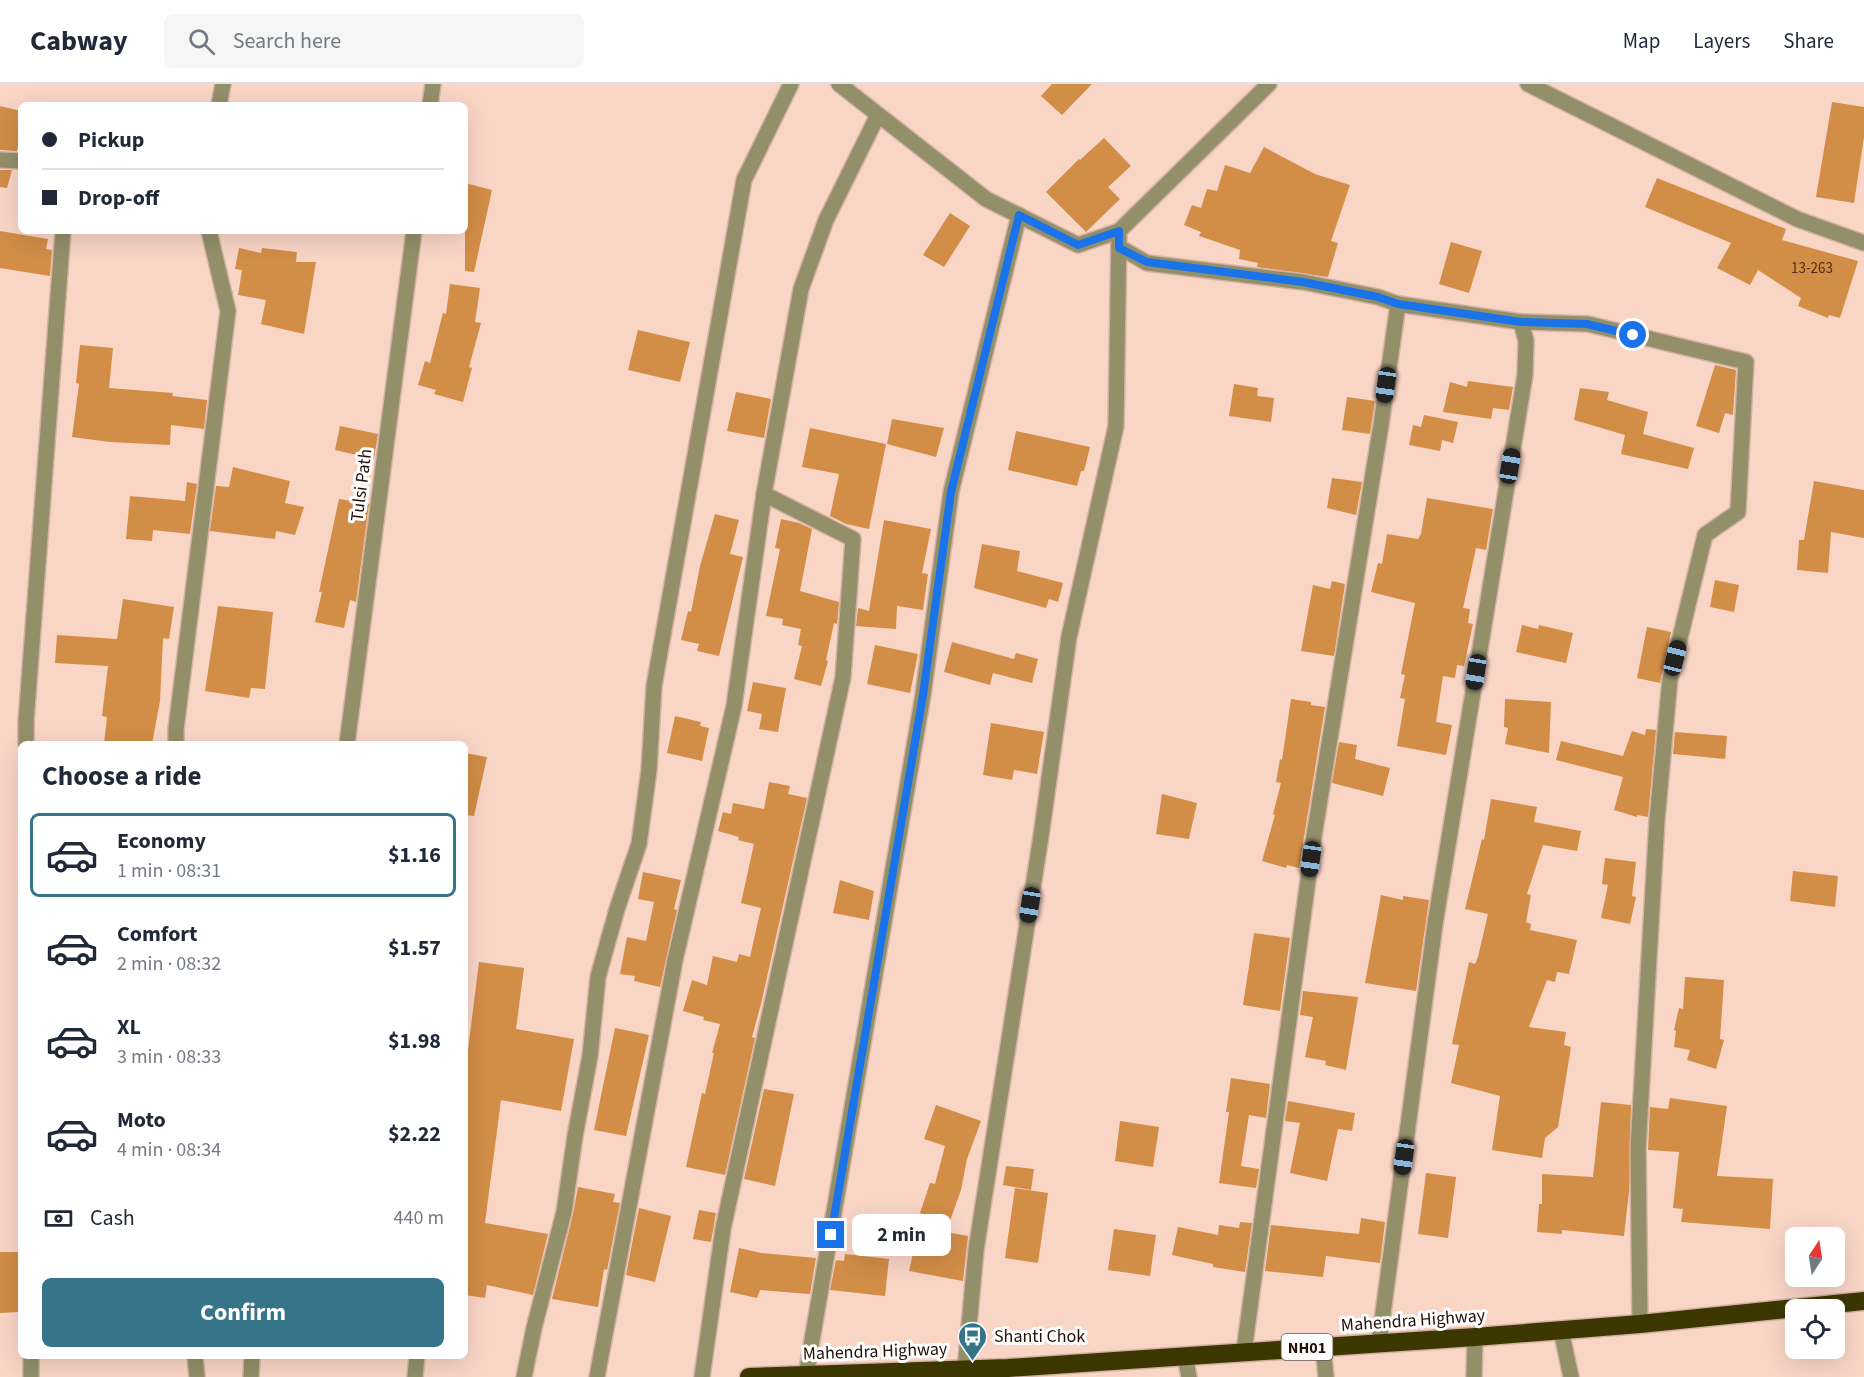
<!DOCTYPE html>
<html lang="en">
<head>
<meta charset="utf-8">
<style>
	:root { --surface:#fff; --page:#f6f6f7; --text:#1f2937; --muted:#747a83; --line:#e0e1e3; --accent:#367489 }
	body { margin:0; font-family:"Source Sans 3",sans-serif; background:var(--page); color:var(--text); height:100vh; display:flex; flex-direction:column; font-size:22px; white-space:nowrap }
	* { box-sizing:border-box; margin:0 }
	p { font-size:20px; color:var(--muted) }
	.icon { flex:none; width:33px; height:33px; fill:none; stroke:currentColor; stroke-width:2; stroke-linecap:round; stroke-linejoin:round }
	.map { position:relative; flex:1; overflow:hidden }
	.drawer { position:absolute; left:18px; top:657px; width:450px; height:618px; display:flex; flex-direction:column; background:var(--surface); border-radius:9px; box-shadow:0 6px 24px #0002 }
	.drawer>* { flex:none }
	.hud { position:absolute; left:18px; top:18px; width:450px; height:132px; border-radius:9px; box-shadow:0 6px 24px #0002; display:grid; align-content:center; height:132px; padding:0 24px; background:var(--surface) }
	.needle { width:39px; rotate:12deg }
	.tools { position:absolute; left:1785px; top:1143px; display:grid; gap:12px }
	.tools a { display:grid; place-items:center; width:60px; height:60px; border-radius:9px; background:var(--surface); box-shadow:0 6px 24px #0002; font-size:30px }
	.end { position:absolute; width:27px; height:27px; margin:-14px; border:8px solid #1a73e8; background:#fff; box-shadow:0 0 0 3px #fff }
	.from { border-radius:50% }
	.bubble { position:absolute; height:42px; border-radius:9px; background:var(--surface); box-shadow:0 6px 24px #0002; font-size:20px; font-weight:700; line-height:42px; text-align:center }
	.car { position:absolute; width:18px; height:36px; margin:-18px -9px; border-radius:8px; box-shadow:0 0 4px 2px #0007; background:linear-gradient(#222 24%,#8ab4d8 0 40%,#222 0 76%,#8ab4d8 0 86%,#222 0) }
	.hud b { display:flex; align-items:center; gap:21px; height:57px; font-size:22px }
	.hud b+b { border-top:2px solid var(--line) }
	.hud i { width:15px; height:15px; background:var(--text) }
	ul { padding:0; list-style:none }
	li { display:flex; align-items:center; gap:18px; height:84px; margin:0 12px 9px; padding:0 12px; border:3px solid transparent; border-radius:9px }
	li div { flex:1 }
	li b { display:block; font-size:22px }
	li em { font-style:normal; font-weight:700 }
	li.on { border-color:var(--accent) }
	li>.icon { width:54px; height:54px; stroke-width:1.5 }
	h2 { padding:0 24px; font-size:27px; line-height:72px }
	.pay { display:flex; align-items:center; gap:15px; height:66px; padding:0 24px; font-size:22px }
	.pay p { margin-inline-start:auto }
	.action { display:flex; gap:12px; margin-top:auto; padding:12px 24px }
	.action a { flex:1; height:69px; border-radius:9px; background:var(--accent); color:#fff; font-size:24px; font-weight:700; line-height:69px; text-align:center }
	header { display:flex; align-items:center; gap:36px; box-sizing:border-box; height:84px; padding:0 30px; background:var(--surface); border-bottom:2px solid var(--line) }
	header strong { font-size:28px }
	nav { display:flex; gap:33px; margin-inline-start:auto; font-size:21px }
	.search { width:420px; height:54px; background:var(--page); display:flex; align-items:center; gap:15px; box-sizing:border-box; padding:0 21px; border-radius:9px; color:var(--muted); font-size:22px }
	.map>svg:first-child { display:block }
	.building { fill:#d28d47 }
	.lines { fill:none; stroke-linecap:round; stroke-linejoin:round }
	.street-casing { stroke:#d3b2a4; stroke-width:18 }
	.highway-casing { stroke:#d3b2a4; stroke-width:21 }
	.street { stroke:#928f69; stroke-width:15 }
	.highway { stroke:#3c3700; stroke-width:18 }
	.route { stroke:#1a73e8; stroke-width:8 }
	.labels { text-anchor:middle; stroke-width:6; stroke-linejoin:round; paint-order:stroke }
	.number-label { font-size:15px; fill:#502f17 }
	.shield { fill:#fefefe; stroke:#655751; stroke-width:1.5 }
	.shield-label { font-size:16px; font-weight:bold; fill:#241007 }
	.street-label { font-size:18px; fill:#241007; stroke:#fefefe }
	.poi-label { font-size:18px; fill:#241007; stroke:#fefefe; text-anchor:start }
</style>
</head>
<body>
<header>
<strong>Cabway</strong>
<div class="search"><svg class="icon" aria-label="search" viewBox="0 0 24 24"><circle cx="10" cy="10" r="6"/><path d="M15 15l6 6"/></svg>Search here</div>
<nav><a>Map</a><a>Layers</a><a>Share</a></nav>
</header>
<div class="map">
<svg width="1864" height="1293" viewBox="0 0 1864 1293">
	<rect width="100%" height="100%" fill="#f9d5c6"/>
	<g class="building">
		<path d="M1052,0h40l-30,31 -21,-19z"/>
		<path d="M1832,18l32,5v30l-10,66 -38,-6z"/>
		<path d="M0,22l21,5v24l-4,16 -17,-1z"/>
		<path d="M1104,54l27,28 -23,21 12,12 -34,33 -40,-40 33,-33 1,1z"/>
		<path d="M1264,63l51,27 35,11 -19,56 7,2 -10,34 -71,-10 1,-4 -19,-4 1,-9 -41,-14 2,-4 -17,-7 8,-20 9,3 6,-19 10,2 8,-26 25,8z"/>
		<path d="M0,86h12l-5,18 -7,-1z"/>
		<path d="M1657,94l129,51 -4,11 76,21 -18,57 -11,-3 -1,3 -30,-12 3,-8 -43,-28 -8,15 -33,-17 14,-25 -86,-36z"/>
		<path d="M465,99l27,7 -18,82 -9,-1z"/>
		<path d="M950,129l20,13 -26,41 -21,-12z"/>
		<path d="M0,147l48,8 -2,10 6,1 -2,26 -50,-8z"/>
		<path d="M1451,158l31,9 -13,42 -30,-9z"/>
		<path d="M239,164l22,5 1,-5 35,4 -1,10h20l-12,72 -43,-10 5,-24 -28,-5 4,-25 -7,-1z"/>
		<path d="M450,200l30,4 -5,34 6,1 -12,44 3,1 -9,34 -29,-8 2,-4 -18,-5 7,-24 5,2 13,-50 3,1z"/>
		<path d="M638,246l52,12 -10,40 -52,-12z"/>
		<path d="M80,261l33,3 -4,40 64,5 -1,3 35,4 -3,29 -33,-4 -1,20 -60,-3 -38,-5 7,-53 -3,-1z"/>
		<path d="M1715,281l21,5 -3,45 -8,-2 -6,20 -23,-7z"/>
		<path d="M1468,297l45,6 -4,23 -16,-2 -2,11 -48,-7 7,-30 17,5z"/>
		<path d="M1234,300l24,4 -1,8 17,2 -3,24 -42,-6z"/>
		<path d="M1580,304l29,4 -2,8 41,12 -5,22 51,14 -6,21 -67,-15 4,-19 -51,-15z"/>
		<path d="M736,308l35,7 -7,39 -37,-7z"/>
		<path d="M1347,313l28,4 -5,33 -28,-4z"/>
		<path d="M1424,331l34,7 -5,21 -11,-3 -2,11 -31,-6 4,-20 8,2z"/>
		<path d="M892,335l52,9 -8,29 -49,-13z"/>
		<path d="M340,342l38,8 -4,25 -39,-9z"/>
		<path d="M810,344l76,16 -17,85 -23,-5 -16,-8 9,-42 -37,-7z"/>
		<path d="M1016,347l74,16 -6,24h-3l-4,15 -69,-16z"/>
		<path d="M233,383l57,14 -5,22 19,4 -9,28 -19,-4 -1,8 -65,-8 6,-45 13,1z"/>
		<path d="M1332,394l30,4 -6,33 -29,-7z"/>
		<path d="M1814,397l50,9v48l-33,-6 -3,41 -31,-3 2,-30h5z"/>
		<path d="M187,398l10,2 -7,50 -37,-4 -1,11 -26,-2 4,-43 55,5z"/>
		<path d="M1427,414l66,11 -7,41 -10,-2 -13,60 7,1 -2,14 5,1 -9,42 -7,-1 -2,13 -12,-2 -7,46 16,3 -6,30 -49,-9 8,-47 -5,-1 5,-23 -4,-1 14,-71 -44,-11 7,-29 4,1 5,-30 31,5 3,-5z"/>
		<path d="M339,415l30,5 -13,98 -6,-2 -6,28 -29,-6 7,-30h-3z"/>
		<path d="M715,430l24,6 -9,34 13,3 -24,99 -22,-5 2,-7 -18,-4 7,-29 3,1 9,-46z"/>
		<path d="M781,435l18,4 13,6 -12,62 39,11 -2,22 -3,-1 -8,37 2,1 -7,25 -27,-7 8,-33 -4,-1 3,-16 -19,-4 1,-6 -17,-3 14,-67 -5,-1z"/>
		<path d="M884,436l47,9 -9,44 6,1 -5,36 -26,-4 -1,23 -40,-3 2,-18 11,3z"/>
		<path d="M982,460l38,7 -3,20 46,12 -5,19 -9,-3 -3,9 -72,-20z"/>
		<path d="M1715,496l24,5 -5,27 -24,-5z"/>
		<path d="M1332,497l13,3 -11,72 -33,-5 12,-66 17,4z"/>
		<path d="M123,515l51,8 -5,32 -6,-1 -3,63 -8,43h-48l3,-27 -5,-1 6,-50 -53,-3 2,-28 60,4z"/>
		<path d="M218,522l55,6 -8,77 -14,-1 -2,10 -44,-7z"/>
		<path d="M1522,541l16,4 1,-4 34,8 -7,30 -50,-11z"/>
		<path d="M1647,543l24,5 -11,51 -23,-5z"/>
		<path d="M952,558l62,17 2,-6 22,6 -6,24 -39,-10 -3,12 -46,-13z"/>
		<path d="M875,561l43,9 -8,39 -43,-9z"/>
		<path d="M753,598l33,6 -8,44 -19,-3 3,-15 -15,-3z"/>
		<path d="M1291,615l20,3v3l14,2 -26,161 -12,-3 -1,3 -24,-7 13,-46 -2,-1 8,-31 -5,-1 4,-23 2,1z"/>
		<path d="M1505,615l46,3 -2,51 -44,-9 3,-16 -4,-1z"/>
		<path d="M675,632l26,6 -1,4 9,2 -7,33 -35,-8z"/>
		<path d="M991,639l53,9 -7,42 -23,-4 -2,10 -29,-5z"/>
		<path d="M1646,645l10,1 -8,87 -11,-2v2l-23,-7 9,-33 -67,-17 5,-19 62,15 9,-25 13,4z"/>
		<path d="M1675,648l52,4 -2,23 -52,-5z"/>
		<path d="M1339,658l18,3 -2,14 35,9 -7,28 -51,-13z"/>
		<path d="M465,669l22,4 -13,59 -9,-1z"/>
		<path d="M769,698l21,4 -2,8 19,4 -46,206 -9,33 3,1 -30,137 -39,-8 16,-74 3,1 9,-41h-2l8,-29 -17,-4 1,-3 -21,-6 9,-31 15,5 6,-29 24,6 2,-8 11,3 11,-49 -20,-5 13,-59 -16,-4 1,-3 -21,-6 5,-19 8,2 2,-11 31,6z"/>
		<path d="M1162,710l35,9 -8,36 -33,-5z"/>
		<path d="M1491,715l46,8 -3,15 47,9 -4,20 -34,-6 -16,49 4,1 -5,27 5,2 -1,6 47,10 -8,34 -12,-2 -2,10 -8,-2 -18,47 37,5 -2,13 7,2 -13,80 -13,11 -3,20 -50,-8 8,-54 -49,-13 8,-38 -7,-1 17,-82 6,2 3,-7 10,-43 -23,-5 17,-70 2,1z"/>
		<path d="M1605,774l31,4 -4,34 4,1 -6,27 -29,-6 7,-33 -6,-1z"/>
		<path d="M1793,787l45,5 -3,31 -45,-6z"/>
		<path d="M643,788l38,8 -7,29 3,1 -17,77 -26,-6 1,-5 -15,-2 7,-37 19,4 8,-39 -16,-3z"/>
		<path d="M840,796l34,11 -5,29 -36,-7z"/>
		<path d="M1381,811l22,5v-4l26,4 -13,91 -51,-8z"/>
		<path d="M1254,849l36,5 -10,73 -37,-6z"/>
		<path d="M479,878l45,6 -8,61 58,10 -13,72 -60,-11 -16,123 63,11 -15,61 -46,-10 -2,13 -20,-3v-221z"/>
		<path d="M1685,893l39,3 -4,59 4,1 -8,29 -29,-9 3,-10 -16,-3 2,-16 -2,-1 5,-22 4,1z"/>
		<path d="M1303,907l55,6 -12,73 -21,-5 1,-4 -21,-4 8,-40 -13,-2z"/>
		<path d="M615,944l34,7 -23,101 -32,-6z"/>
		<path d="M1231,994l39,6 -4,34 -17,-3 -8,51 18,3 -3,19 -37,-5 10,-71h-3z"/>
		<path d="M764,1005l30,5 -19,92 -31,-7z"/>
		<path d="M1670,1014l57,8 -10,70 56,3 -3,50 -89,-7 2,-13 -10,-1 6,-56 -31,-2 2,-43 18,2z"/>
		<path d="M1288,1017l67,12 -3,18 -14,-2 -11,52 -37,-8 10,-50 -15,-2z"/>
		<path d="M1601,1018l30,3 -2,87 -5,44 -62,-6v4l-25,-2 2,-28h3v-30l51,3z"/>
		<path d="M936,1021l45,16 -14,38 -6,31 -15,42 22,4 -5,45 -54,-10 13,-57 -2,-1 10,-30 5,1 10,-38 -21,-7z"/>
		<path d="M1120,1037l39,6 -6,40 -38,-6z"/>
		<path d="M1006,1082l28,3 -3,21 -28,-5z"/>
		<path d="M1426,1089l30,4 -8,61 -30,-4z"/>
		<path d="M578,1103l37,7 -2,8 7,1 -13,67 -3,-1 -6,38 -46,-8 21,-85z"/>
		<path d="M1015,1104l33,5 -10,70 -33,-5z"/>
		<path d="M639,1124l32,8 -16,66 -29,-7z"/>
		<path d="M699,1126l17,3 -5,29 -18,-3z"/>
		<path d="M1361,1134l24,4 -5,41 -54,-7 -3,21 -58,-6 6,-46 88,9z"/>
		<path d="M1240,1138l12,1 -7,49 -32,-5v-3l-41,-9 6,-28 40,8 1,-10 20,3z"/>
		<path d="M1114,1145l42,6 -6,41 -42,-6z"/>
		<path d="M739,1164l22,5 55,5 -6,36 -50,-4 -3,8 -27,-6z"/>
		<path d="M0,1168h21v60l-21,1z"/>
		<path d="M845,1170l44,5 -4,37 -55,-6 6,-30 8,1z"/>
	</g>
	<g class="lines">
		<defs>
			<g id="street">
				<path d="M839,0l147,115 92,46 41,-14 150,-147"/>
				<path d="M1528,0l269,135 67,24"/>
				<path d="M219,21l4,-21"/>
				<path d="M430,21l3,-21"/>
				<path d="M0,76l21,1"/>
				<path d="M1119,163l28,16 156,19 75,15 20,7 123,18 5,19 -1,34 -90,549 -56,419"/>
				<path d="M1521,238l67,2 158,38 -8,150 -33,23 -35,144 -13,141 -19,329 2,175"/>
				<path d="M26,660v-22l37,-491"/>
				<path d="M176,660v-15l52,-418 -19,-80"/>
				<path d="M347,660l67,-513"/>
				<path d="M1561,1246l10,47"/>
				<path d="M1323,1262l3,31"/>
				<path d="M1244,1267l70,-515 67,-411 17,-121"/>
				<path d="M31,1272v21"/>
				<path d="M195,1272l2,21"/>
				<path d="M1185,1272l4,21"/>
				<path d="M965,1285l11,-119 65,-414 28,-199 47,-211 3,-195"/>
				<path d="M806,1291l117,-680 28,-203 68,-277"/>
				<path d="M251,1293l1,-21"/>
				<path d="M415,1293l2,-21"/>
				<path d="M524,1293l10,-49 30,-116 11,-76 15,-80 8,-79 19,-68 22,-65 10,-74 5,-84 90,-506 47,-96"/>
				<path d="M597,1293l78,-417 59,-254 30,-212 37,-205 25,-69 52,-105"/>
				<path d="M702,1293l21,-148 120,-552 10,-138 -89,-45"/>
				<path d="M1474,1293l1,-40"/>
			</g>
			<path id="highway" d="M749,1293l259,-9 467,-31 165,-13 224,-23"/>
		</defs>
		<use href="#street" class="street-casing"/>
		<use href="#highway" class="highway-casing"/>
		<use href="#street" class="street"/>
		<use href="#highway" class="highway"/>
	</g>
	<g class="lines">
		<path class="route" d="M831,1151l92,-540 28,-203 68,-277 59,30 41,-14v17l28,14 156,20 75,15 20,7 123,18 66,2 46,11"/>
	</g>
	<defs>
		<symbol id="bus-pin" viewBox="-11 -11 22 30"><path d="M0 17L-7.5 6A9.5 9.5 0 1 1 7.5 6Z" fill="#367489" stroke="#fefefe"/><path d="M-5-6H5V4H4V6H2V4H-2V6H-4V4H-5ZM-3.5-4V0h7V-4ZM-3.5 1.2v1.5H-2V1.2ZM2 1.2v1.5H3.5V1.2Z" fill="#fff"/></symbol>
	</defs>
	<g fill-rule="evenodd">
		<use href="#bus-pin" x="956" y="1236" width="33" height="45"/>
	</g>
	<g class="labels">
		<g class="number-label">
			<text x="1812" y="189">13-263</text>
		</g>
		<rect class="shield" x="1281.5" y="1250" width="51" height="26" rx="4.5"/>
		<g class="shield-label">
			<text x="1307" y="1269">NH01</text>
		</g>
		<g class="street-label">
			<text transform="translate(361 401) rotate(-83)" y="6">Tulsi Path</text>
			<text transform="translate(1413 1236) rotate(-4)" y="6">Mahendra Highway</text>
			<text transform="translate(875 1267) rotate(-2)" y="6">Mahendra Highway</text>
		</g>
		<g class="poi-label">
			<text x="994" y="1258">Shanti Chok</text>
		</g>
	</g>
</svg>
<div class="tools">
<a><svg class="needle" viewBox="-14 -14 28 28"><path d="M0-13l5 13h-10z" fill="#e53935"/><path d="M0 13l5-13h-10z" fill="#747a83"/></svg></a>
<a><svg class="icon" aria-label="locate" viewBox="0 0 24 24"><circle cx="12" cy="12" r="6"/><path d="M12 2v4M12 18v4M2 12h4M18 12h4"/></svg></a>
</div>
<i class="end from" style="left:1633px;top:251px"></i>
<i class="end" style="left:831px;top:1151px"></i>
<div class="bubble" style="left:852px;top:1130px;width:99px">2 min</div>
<i class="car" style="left:1386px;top:301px;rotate:188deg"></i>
<i class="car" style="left:1510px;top:382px;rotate:9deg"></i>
<i class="car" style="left:1675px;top:574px;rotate:14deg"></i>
<i class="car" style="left:1476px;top:588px;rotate:189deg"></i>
<i class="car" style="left:1311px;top:775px;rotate:188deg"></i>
<i class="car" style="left:1030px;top:821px;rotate:189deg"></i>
<i class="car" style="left:1404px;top:1073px;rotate:188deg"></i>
<div class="hud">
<b><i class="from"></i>Pickup</b>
<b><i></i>Drop-off</b>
</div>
<section class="drawer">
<h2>Choose a ride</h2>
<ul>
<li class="on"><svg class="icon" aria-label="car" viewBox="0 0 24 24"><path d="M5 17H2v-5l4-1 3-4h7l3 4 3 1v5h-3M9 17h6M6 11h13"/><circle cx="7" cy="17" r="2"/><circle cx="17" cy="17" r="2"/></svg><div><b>Economy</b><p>1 min · 08:31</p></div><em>$1.16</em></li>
<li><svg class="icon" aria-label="car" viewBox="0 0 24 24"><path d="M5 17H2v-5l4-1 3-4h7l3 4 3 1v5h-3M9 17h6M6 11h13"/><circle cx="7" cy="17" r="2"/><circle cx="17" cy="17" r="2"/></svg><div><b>Comfort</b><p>2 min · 08:32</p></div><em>$1.57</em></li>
<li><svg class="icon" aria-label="car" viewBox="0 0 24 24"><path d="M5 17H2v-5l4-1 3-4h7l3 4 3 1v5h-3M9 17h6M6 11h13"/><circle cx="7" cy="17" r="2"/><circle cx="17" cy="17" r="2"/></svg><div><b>XL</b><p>3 min · 08:33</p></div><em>$1.98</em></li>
<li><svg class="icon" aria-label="car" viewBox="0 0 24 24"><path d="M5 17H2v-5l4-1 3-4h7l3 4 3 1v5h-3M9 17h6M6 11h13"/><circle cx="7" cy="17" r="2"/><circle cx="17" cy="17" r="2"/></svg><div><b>Moto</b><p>4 min · 08:34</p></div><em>$2.22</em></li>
</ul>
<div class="pay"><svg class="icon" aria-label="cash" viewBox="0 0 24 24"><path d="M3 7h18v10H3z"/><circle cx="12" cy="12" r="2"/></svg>Cash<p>440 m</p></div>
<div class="action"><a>Confirm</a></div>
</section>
</div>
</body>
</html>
